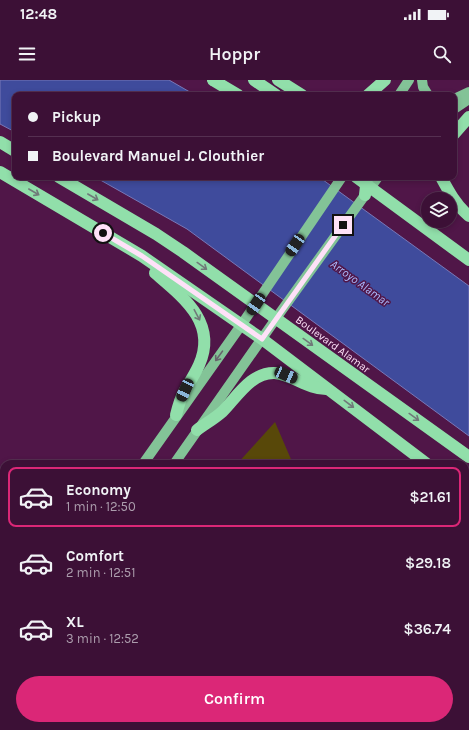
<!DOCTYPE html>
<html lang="en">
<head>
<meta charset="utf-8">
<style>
	:root { --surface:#3c1036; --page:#471e42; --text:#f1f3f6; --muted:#ac9dad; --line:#553051; --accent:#db2777 }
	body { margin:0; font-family:Karla,sans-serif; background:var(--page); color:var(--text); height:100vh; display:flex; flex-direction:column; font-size:15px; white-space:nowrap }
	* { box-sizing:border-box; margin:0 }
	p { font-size:13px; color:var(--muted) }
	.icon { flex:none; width:22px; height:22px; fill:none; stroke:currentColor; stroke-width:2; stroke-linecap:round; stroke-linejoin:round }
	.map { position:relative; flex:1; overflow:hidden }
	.panel { position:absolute; left:0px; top:380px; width:469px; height:270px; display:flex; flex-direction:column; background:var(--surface); border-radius:12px 12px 0 0; box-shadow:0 2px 6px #0003,0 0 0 1px var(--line) }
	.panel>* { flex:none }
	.banner { position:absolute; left:12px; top:12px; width:445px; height:88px; border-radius:8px; box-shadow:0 2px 6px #0003,0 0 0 1px var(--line); display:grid; align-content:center; height:88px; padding:0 16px; background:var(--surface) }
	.fabs { position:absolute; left:421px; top:112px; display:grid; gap:8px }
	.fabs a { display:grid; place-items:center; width:36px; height:36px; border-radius:50%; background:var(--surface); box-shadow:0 2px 6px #0003,0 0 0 1px var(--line); font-size:20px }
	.end { position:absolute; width:18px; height:18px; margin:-9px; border:5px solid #fee1f8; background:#111; box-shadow:0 0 0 2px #111 }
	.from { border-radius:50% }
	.car { position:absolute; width:12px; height:24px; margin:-12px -6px; border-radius:5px; box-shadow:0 0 3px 1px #0007; background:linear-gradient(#222 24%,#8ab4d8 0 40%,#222 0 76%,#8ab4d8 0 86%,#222 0) }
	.banner b { display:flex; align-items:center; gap:14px; height:38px; font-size:15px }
	.banner b+b { border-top:1px solid var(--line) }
	.banner i { width:10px; height:10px; background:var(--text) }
	ul { padding:7px 0 0; list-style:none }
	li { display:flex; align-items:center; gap:12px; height:60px; margin:0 8px 6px; padding:0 8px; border:2px solid transparent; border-radius:8px }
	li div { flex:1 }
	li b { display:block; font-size:15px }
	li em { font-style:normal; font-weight:600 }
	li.active { border-color:var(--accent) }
	li>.icon { width:36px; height:36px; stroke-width:1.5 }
	.primary-button { display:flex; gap:8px; margin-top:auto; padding:8px 16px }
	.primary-button a { flex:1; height:46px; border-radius:24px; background:var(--accent); color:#fff; font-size:16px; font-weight:600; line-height:46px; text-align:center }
	.status { display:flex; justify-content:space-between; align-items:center; height:28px; padding:0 20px; background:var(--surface); direction:ltr }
	.status svg { height:11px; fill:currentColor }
	header { display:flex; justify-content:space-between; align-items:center; height:52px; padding:0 16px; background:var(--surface); font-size:18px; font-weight:600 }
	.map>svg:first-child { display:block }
	.green { fill:#584809 }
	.water { fill:#3f4b9c; stroke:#7878b8 }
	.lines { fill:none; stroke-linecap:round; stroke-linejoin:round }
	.minor { stroke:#5c7b65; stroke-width:10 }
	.major { stroke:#83c397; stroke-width:10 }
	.highway { stroke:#91dfaa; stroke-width:12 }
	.highway-bridge { stroke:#91dfaa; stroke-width:12 }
	.oneway { stroke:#707a79 }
	.oneway2 { stroke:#67646c }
	.route { stroke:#fee1f8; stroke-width:5 }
	.labels { text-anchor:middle; stroke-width:3; stroke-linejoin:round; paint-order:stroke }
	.street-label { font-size:11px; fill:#fee1f8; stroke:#501648 }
	.water-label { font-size:12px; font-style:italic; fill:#aabafd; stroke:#501648 }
</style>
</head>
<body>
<div class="status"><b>12:48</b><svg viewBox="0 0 49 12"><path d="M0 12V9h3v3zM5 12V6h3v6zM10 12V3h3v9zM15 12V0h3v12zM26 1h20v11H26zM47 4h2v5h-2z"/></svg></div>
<header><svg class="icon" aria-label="menu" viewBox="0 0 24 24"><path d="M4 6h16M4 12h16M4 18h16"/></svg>Hoppr<svg class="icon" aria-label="search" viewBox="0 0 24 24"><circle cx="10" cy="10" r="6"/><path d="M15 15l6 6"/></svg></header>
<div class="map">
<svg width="469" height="650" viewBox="0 0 469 650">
	<rect width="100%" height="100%" fill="#501648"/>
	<g class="green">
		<path d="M275,342l18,42h-56z"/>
		<path d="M15,646h405l3,4h-411z"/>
	</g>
	<g class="water">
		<path d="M0,0h169l26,15h-180v37l-15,-8z"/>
		<path d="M95,97h224l150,109v150l-282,-207z"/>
	</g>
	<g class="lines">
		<path class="minor" d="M69,646l4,4"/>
		<g class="major">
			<path d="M422,0l1,7 5,8"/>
			<path d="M399,15l10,-15"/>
			<path d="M454,19l15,-7"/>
			<path d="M454,29l15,-10"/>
			<path d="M143,384l99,-140 100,-147"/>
			<path d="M174,384l108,-154 96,-133"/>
			<path d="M0,597l4,-6"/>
			<path d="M0,638l4,-6"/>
		</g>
		<g class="highway">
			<path d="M213,0l25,15"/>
			<path d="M254,0l22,15"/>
			<path d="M278,0l24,15"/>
			<path d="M368,15l17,-15"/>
			<path d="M454,54l15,-17"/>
			<path d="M0,62l15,9"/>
			<path d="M0,92l142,84 120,83 165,125"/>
			<path d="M441,97c8,15 15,28 28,39"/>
			<path d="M365,115l2,-18"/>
			<path d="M155,193c28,24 63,50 44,92 -4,9 -10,18 -15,27 -4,7 -6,15 -8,23"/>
			<path d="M197,350c8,-6 17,-11 25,-18 15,-15 29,-40 53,-39 18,2 33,16 51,16"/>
			<path d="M465,415l4,4"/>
		</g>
		<g class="highway-bridge">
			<path d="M59,97l97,57 27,18 286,205"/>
			<path d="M356,97l113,83"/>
		</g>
	</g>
	<defs><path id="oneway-shaft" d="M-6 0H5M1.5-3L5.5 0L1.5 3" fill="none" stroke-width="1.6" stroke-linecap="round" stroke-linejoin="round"/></defs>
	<g class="oneway">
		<use href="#oneway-shaft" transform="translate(34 112) rotate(30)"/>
		<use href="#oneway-shaft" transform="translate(93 117) rotate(30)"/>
		<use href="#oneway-shaft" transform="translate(202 186) rotate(36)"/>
		<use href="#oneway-shaft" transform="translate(197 235) rotate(62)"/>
		<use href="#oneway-shaft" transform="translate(308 262) rotate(36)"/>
		<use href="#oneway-shaft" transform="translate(349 324) rotate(37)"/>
		<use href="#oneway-shaft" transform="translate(414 337) rotate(36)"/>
	</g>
	<use class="oneway2" href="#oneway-shaft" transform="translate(219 276) rotate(126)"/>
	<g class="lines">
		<path class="route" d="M103,153l39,23 120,83 81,-114"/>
	</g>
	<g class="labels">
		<g class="street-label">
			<text transform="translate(333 264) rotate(36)" y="4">Boulevard Alamar</text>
		</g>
		<g class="water-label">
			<text transform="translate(360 203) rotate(36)" y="4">Arroyo Alamar</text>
		</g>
	</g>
</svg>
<div class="fabs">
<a><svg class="icon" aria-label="layers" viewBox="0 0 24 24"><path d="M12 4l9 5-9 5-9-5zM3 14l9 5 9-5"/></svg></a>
</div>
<i class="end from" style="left:103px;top:153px"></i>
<i class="end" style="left:343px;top:145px"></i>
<i class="car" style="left:295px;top:165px;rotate:214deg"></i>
<i class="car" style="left:256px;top:224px;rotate:214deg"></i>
<i class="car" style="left:286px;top:295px;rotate:113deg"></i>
<i class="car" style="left:185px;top:310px;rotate:205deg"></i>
<div class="banner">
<b><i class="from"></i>Pickup</b>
<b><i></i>Boulevard Manuel J. Clouthier</b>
</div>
<section class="panel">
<ul>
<li class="active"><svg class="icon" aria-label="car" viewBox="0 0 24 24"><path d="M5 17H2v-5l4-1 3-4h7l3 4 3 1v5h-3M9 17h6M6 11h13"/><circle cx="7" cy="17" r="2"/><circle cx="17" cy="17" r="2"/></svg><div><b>Economy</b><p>1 min · 12:50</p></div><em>$21.61</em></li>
<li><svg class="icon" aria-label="car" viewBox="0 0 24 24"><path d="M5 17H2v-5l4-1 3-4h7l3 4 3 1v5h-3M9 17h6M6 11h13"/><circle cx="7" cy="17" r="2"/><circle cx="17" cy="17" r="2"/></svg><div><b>Comfort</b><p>2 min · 12:51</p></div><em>$29.18</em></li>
<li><svg class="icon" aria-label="car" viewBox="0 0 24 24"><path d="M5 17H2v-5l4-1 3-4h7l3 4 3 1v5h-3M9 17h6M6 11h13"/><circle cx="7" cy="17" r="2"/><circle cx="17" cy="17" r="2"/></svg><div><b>XL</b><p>3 min · 12:52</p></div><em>$36.74</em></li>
</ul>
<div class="primary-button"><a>Confirm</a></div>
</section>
</div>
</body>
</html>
